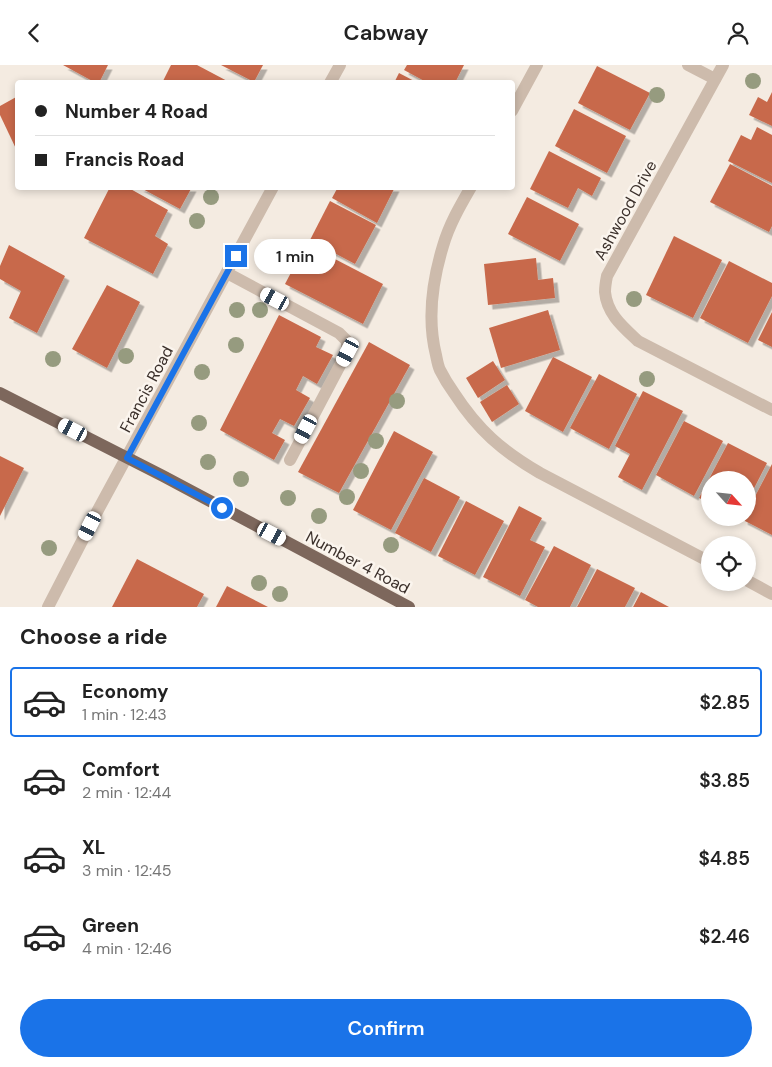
<!DOCTYPE html>
<html lang="en">
<head>
<meta charset="utf-8">
<style>
	:root { --surface:#fff; --page:#f2f2f2; --text:#222; --muted:#767676; --line:#e0e0e0; --accent:#1a73e8 }
	body { margin:0; font-family:"DM Sans",sans-serif; background:var(--page); color:var(--text); height:100vh; display:flex; flex-direction:column; font-size:19px; white-space:nowrap }
	* { box-sizing:border-box; margin:0 }
	p { font-size:16px; color:var(--muted) }
	.icon { flex:none; width:28px; height:28px; fill:none; stroke:currentColor; stroke-width:2; stroke-linecap:round; stroke-linejoin:round }
	.map { position:relative; height:542px; overflow:hidden }
	.side { display:flex; flex-direction:column; background:var(--surface); flex:1 }
	.side>* { flex:none }
	.guide { position:absolute; left:15px; top:15px; width:500px; height:110px; border-radius:5px; box-shadow:0 2px 8px #0003; display:grid; align-content:center; height:110px; padding:0 20px; background:var(--surface) }
	.needle { width:32px; rotate:117deg }
	.buttons { position:absolute; left:701px; top:406px; display:grid; gap:10px }
	.buttons a { display:grid; place-items:center; width:55px; height:55px; border-radius:50%; background:var(--surface); box-shadow:0 2px 8px #0003; font-size:25px }
	.end { position:absolute; width:22px; height:22px; margin:-11px; border:6px solid #1a73e8; background:#fff; box-shadow:0 0 0 2px #fff }
	.from { border-radius:50% }
	.bubble { position:absolute; height:35px; border-radius:18px; background:var(--surface); box-shadow:0 2px 8px #0003; font-size:16px; font-weight:600; line-height:35px; text-align:center }
	.car { position:absolute; width:15px; height:30px; margin:-15px -8px; border-radius:6px; box-shadow:0 0 4px 1px #0007; background:linear-gradient(#fff 24%,#345 0 40%,#fff 0 76%,#345 0 86%,#fff 0) }
	.guide b { display:flex; align-items:center; gap:18px; height:48px; font-size:19px }
	.guide b+b { border-top:1px solid var(--line) }
	.guide i { width:12px; height:12px; background:var(--text) }
	ul { padding:0; list-style:none }
	li { display:flex; align-items:center; gap:15px; height:70px; margin:0 10px 8px; padding:0 10px; border:2px solid transparent; border-radius:5px }
	li div { flex:1 }
	li b { display:block; font-size:19px }
	li em { font-style:normal; font-weight:600 }
	li.active { border-color:var(--accent) }
	li>.icon { width:45px; height:45px; stroke-width:1.5 }
	h2 { padding:0 20px; font-size:22px; line-height:60px }
	.action { display:flex; gap:10px; margin-top:auto; padding:10px 20px }
	.action a { flex:1; height:58px; border-radius:30px; background:var(--accent); color:#fff; font-size:20px; font-weight:600; line-height:58px; text-align:center }
	header { display:flex; justify-content:space-between; align-items:center; height:65px; padding:0 20px; background:var(--surface); font-size:22px; font-weight:600 }
	.map>svg:first-child { display:block }
	.building { fill:#c8694b; filter:url(#shadow) }
	.lines { fill:none; stroke-linecap:round; stroke-linejoin:round }
	.minor { stroke:#cdbbac; stroke-width:12 }
	.major { stroke:#7d675c; stroke-width:12 }
	.tree { fill:#969b7f }
	.route { stroke:#1a73e8; stroke-width:6 }
	.labels { text-anchor:middle; stroke-width:5; stroke-linejoin:round; paint-order:stroke }
	.street-label { font-size:16px; fill:#3b302b; stroke:#fbf5ee }
</style>
</head>
<body>
<header><svg class="icon" aria-label="back" viewBox="0 0 24 24"><path d="M15 5l-7 7 7 7"/></svg>Cabway<svg class="icon" aria-label="person" viewBox="0 0 24 24"><circle cx="12" cy="8" r="4"/><path d="M4 21q1-7 8-7t8 7"/></svg></header>
<div class="map">
<svg width="772" height="542" viewBox="0 0 772 542">
	<defs>
		<filter id="shadow"><feDropShadow dx="4.5" dy="4.5" stdDeviation="0" flood-color="#0004"/></filter>
	</defs>
	<rect width="100%" height="100%" fill="#f4ebe1"/>
	<g class="building">
		<path d="M63,0h45l-9,18h-3z"/>
		<path d="M171,0h26l34,18h-69z"/>
		<path d="M221,0h42l-9,17z"/>
		<path d="M407,0h57l-9,18h-27l-24,-13z"/>
		<path d="M597,1l53,27 -20,37 -52,-27z"/>
		<path d="M399,8l19,10h-24z"/>
		<path d="M772,27v34l-23,-11 9,-18 9,5z"/>
		<path d="M18,31v57l-18,-38v-9z"/>
		<path d="M574,44l52,27 -19,37 -52,-27z"/>
		<path d="M757,62l15,8v48l-44,-22 13,-26 10,5z"/>
		<path d="M549,86l52,27 -9,18 -14,-8 -10,20 -38,-19z"/>
		<path d="M730,99l42,22v40l-3,6 -59,-30z"/>
		<path d="M110,122h17l41,23 -13,26 13,8 -15,30 -69,-36z"/>
		<path d="M139,122h53l-12,22z"/>
		<path d="M338,122h57l-18,36 -45,-25z"/>
		<path d="M527,132l52,27 -19,37 -52,-27z"/>
		<path d="M330,136l46,24 -21,39 -45,-24z"/>
		<path d="M674,171l48,24 -29,58 -47,-23z"/>
		<path d="M306,179l77,40 -20,40 -78,-40z"/>
		<path d="M9,180l56,31 -28,57 -28,-15 12,-27 -21,-12v-13z"/>
		<path d="M536,193l2,22 15,-2 2,20 -67,7 -4,-41z"/>
		<path d="M729,196l43,22v13l-24,47 -48,-25z"/>
		<path d="M107,220l33,17 -33,66 -35,-19z"/>
		<path d="M548,245l12,40 -59,18 -12,-40z"/>
		<path d="M772,247v35l-14,-7z"/>
		<path d="M279,250l42,22 -5,10 17,8 -16,29 -14,-8 -7,14 14,8 -16,28 -14,-7 -8,14 13,7 -11,20 -54,-30z"/>
		<path d="M369,277l41,23 -71,128 -41,-21z"/>
		<path d="M553,292l39,20 -29,55 -38,-21z"/>
		<path d="M493,296l12,19 -27,18 -12,-20z"/>
		<path d="M599,309l38,20 -28,55 -39,-21z"/>
		<path d="M507,320l12,19 -27,18 -12,-20z"/>
		<path d="M643,326l40,20 -41,79 -24,-13 12,-23 -15,-8z"/>
		<path d="M684,356l39,20 -29,55 -38,-21z"/>
		<path d="M394,366l39,21 -42,78 -38,-20z"/>
		<path d="M728,378l39,20 -19,37v-20h-38v23l-11,-5z"/>
		<path d="M0,391l24,12 -24,48z"/>
		<path d="M772,399v71l-29,-15 1,-3h4v-7z"/>
		<path d="M424,413l36,19 -29,55 -36,-19z"/>
		<path d="M466,436l38,20 -29,54 -37,-19z"/>
		<path d="M519,441l23,12 -12,22 15,7 -25,49 -37,-19z"/>
		<path d="M554,481l37,19 -21,42h-32l-13,-7z"/>
		<path d="M137,494l67,35 -7,13h-85z"/>
		<path d="M597,504l38,19 -10,19h-48z"/>
		<path d="M227,521l41,21h-52z"/>
		<path d="M641,527l28,15h-36z"/>
	</g>
	<g class="lines">
		<g class="minor">
			<path d="M688,0l27,14"/>
			<path d="M723,0l-116,211c-1,5 -2,11 -2,16 2,22 18,35 33,49l134,69"/>
			<path d="M330,18l10,-18"/>
			<path d="M512,46l25,-46"/>
			<path d="M471,122c-11,19 -22,38 -28,59 -11,36 -16,73 -7,109 1,5 2,11 4,15 4,8 9,16 14,23 24,37 48,58 86,80l170,89"/>
			<path d="M227,208l112,60 8,8v11l-57,108"/>
			<path d="M748,516l24,13"/>
			<path d="M48,542l50,-97 175,-323"/>
		</g>
		<path class="major" d="M0,328l163,83 246,131"/>
	</g>
	<g class="tree">
		<circle cx="753" cy="16" r="8"/>
		<circle cx="657" cy="30" r="8"/>
		<circle cx="211" cy="132" r="8"/>
		<circle cx="197" cy="156" r="8"/>
		<circle cx="634" cy="234" r="8"/>
		<circle cx="237" cy="245" r="8"/>
		<circle cx="260" cy="245" r="8"/>
		<circle cx="236" cy="280" r="8"/>
		<circle cx="126" cy="291" r="8"/>
		<circle cx="53" cy="294" r="8"/>
		<circle cx="202" cy="307" r="8"/>
		<circle cx="647" cy="314" r="8"/>
		<circle cx="397" cy="336" r="8"/>
		<circle cx="199" cy="358" r="8"/>
		<circle cx="376" cy="376" r="8"/>
		<circle cx="208" cy="397" r="8"/>
		<circle cx="361" cy="406" r="8"/>
		<circle cx="241" cy="414" r="8"/>
		<circle cx="347" cy="432" r="8"/>
		<circle cx="288" cy="433" r="8"/>
		<circle cx="319" cy="451" r="8"/>
		<circle cx="391" cy="480" r="8"/>
		<circle cx="49" cy="483" r="8"/>
		<circle cx="259" cy="518" r="8"/>
		<circle cx="280" cy="529" r="8"/>
	</g>
	<g class="lines">
		<path class="route" d="M222,443l-95,-50 109,-202"/>
	</g>
	<g class="labels">
		<g class="street-label">
			<text transform="translate(625 145) rotate(-61)" y="6">Ashwood Drive</text>
			<text transform="translate(146 324) rotate(-62)" y="6">Francis Road</text>
			<text transform="translate(358 497) rotate(28)" y="6">Number 4 Road</text>
		</g>
	</g>
</svg>
<div class="buttons">
<a><svg class="needle" viewBox="-14 -14 28 28"><path d="M0-13l5 13h-10z" fill="#e53935"/><path d="M0 13l5-13h-10z" fill="#767676"/></svg></a>
<a><svg class="icon" aria-label="locate" viewBox="0 0 24 24"><circle cx="12" cy="12" r="6"/><path d="M12 2v4M12 18v4M2 12h4M18 12h4"/></svg></a>
</div>
<i class="end from" style="left:222px;top:443px"></i>
<i class="end" style="left:236px;top:191px"></i>
<div class="bubble" style="left:254px;top:174px;width:82px">1 min</div>
<i class="car" style="left:275px;top:234px;rotate:298deg"></i>
<i class="car" style="left:348px;top:287px;rotate:208deg"></i>
<i class="car" style="left:306px;top:364px;rotate:208deg"></i>
<i class="car" style="left:73px;top:365px;rotate:297deg"></i>
<i class="car" style="left:90px;top:461px;rotate:207deg"></i>
<i class="car" style="left:272px;top:469px;rotate:118deg"></i>
<div class="guide">
<b><i class="from"></i>Number 4 Road</b>
<b><i></i>Francis Road</b>
</div>
</div>
<section class="side">
<h2>Choose a ride</h2>
<ul>
<li class="active"><svg class="icon" aria-label="car" viewBox="0 0 24 24"><path d="M5 17H2v-5l4-1 3-4h7l3 4 3 1v5h-3M9 17h6M6 11h13"/><circle cx="7" cy="17" r="2"/><circle cx="17" cy="17" r="2"/></svg><div><b>Economy</b><p>1 min · 12:43</p></div><em>$2.85</em></li>
<li><svg class="icon" aria-label="car" viewBox="0 0 24 24"><path d="M5 17H2v-5l4-1 3-4h7l3 4 3 1v5h-3M9 17h6M6 11h13"/><circle cx="7" cy="17" r="2"/><circle cx="17" cy="17" r="2"/></svg><div><b>Comfort</b><p>2 min · 12:44</p></div><em>$3.85</em></li>
<li><svg class="icon" aria-label="car" viewBox="0 0 24 24"><path d="M5 17H2v-5l4-1 3-4h7l3 4 3 1v5h-3M9 17h6M6 11h13"/><circle cx="7" cy="17" r="2"/><circle cx="17" cy="17" r="2"/></svg><div><b>XL</b><p>3 min · 12:45</p></div><em>$4.85</em></li>
<li><svg class="icon" aria-label="car" viewBox="0 0 24 24"><path d="M5 17H2v-5l4-1 3-4h7l3 4 3 1v5h-3M9 17h6M6 11h13"/><circle cx="7" cy="17" r="2"/><circle cx="17" cy="17" r="2"/></svg><div><b>Green</b><p>4 min · 12:46</p></div><em>$2.46</em></li>
</ul>
<div class="action"><a>Confirm</a></div>
</section>
</body>
</html>
